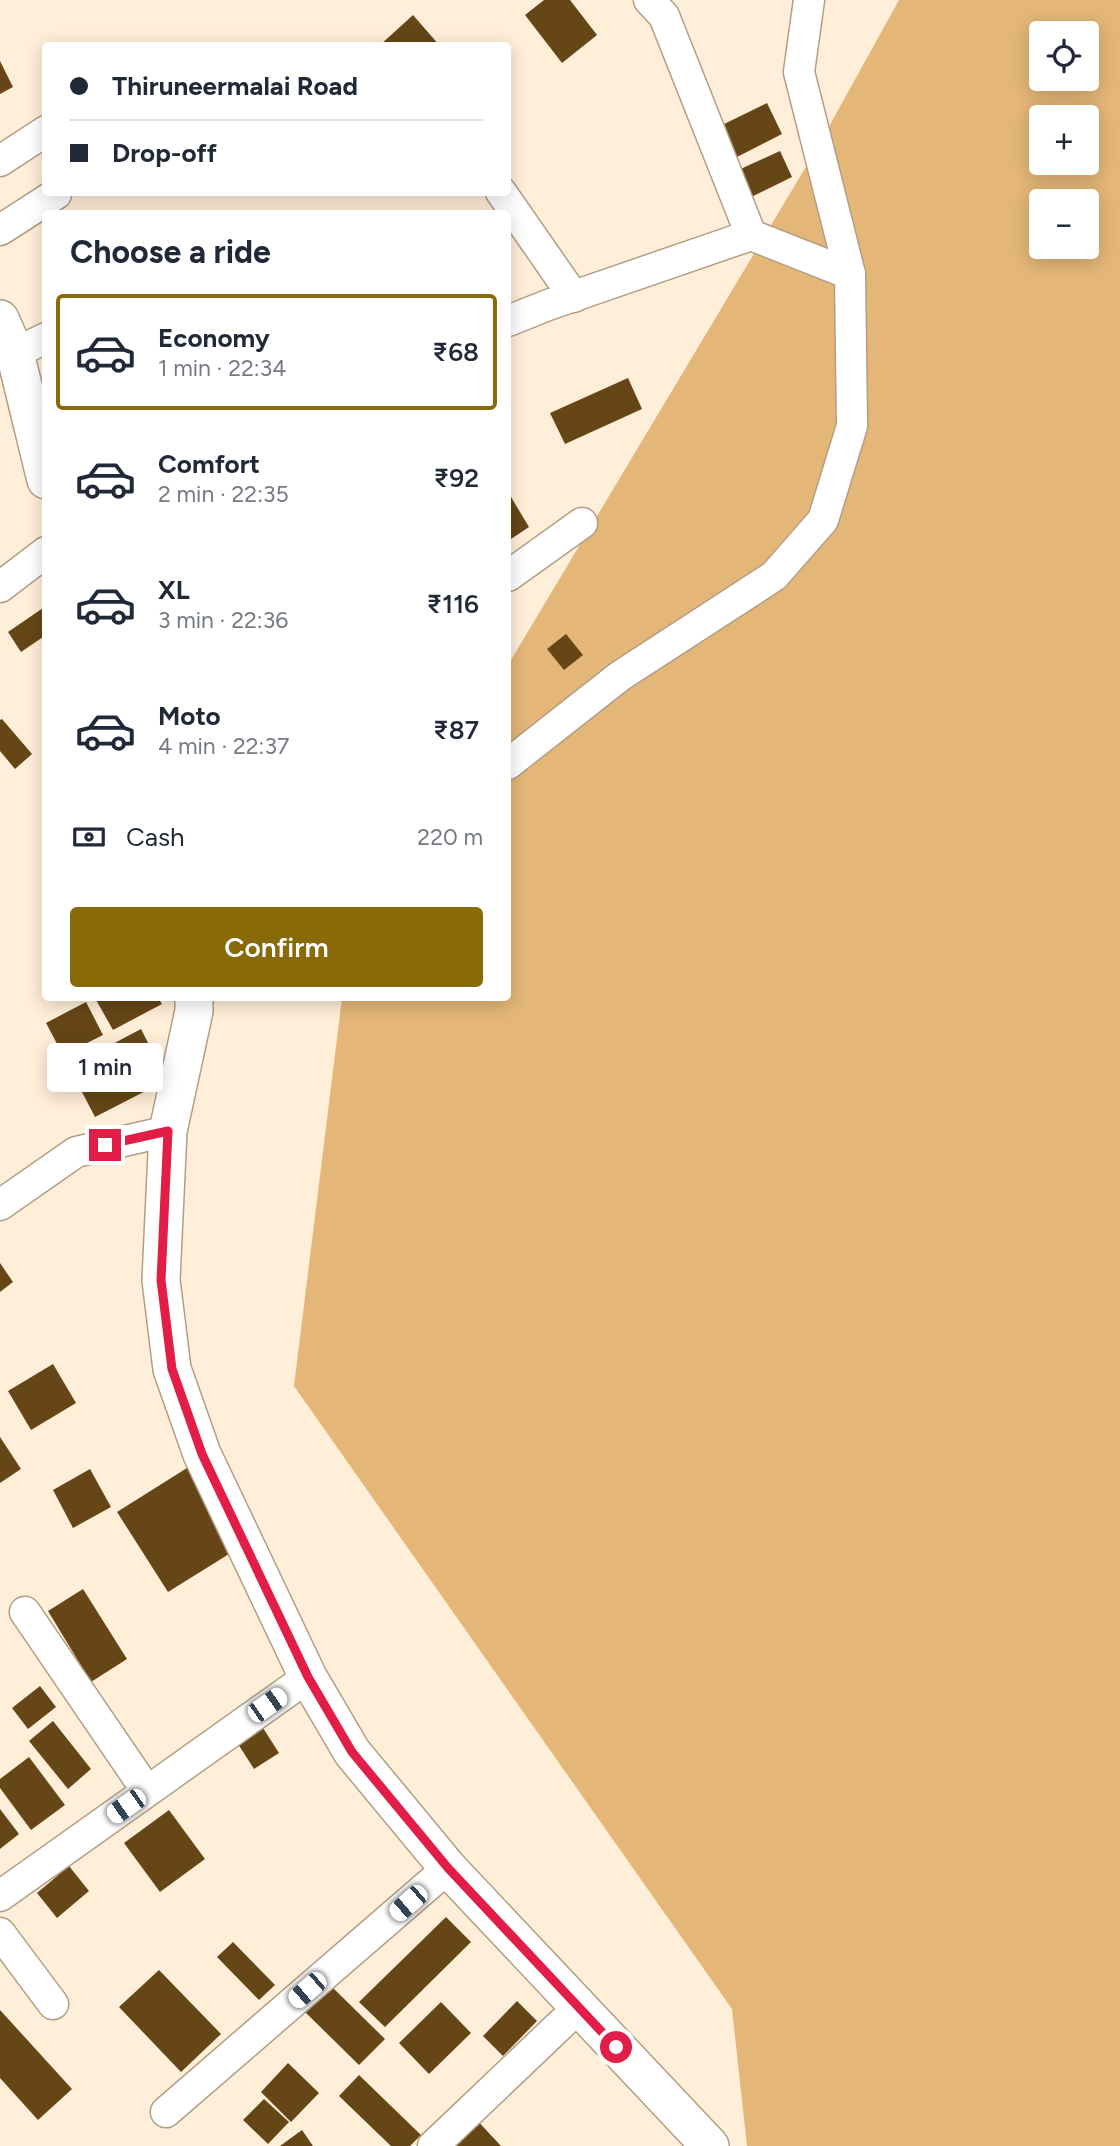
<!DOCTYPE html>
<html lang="en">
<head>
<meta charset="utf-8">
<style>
	:root { --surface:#fff; --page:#f6f6f7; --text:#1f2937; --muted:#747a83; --line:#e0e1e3; --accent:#886a08 }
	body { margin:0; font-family:Figtree,sans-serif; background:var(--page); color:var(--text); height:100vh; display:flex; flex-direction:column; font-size:26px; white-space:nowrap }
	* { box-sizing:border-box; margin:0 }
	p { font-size:23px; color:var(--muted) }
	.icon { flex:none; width:38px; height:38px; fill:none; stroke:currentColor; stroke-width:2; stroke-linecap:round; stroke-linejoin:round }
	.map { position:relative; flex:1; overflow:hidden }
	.sheet { position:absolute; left:42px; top:210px; width:469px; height:791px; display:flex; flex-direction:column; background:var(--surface); border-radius:7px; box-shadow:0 4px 18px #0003 }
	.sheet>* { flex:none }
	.guide { position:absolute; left:42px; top:42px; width:469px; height:154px; border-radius:7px; box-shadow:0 4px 18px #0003; display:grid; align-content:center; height:154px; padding:0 28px; background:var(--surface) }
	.buttons { position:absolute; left:1029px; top:21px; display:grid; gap:14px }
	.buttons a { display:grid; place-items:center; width:70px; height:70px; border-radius:7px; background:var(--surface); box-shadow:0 4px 18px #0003; font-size:35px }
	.end { position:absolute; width:32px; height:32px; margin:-16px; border:9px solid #e11d48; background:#fff; box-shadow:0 0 0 4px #fff }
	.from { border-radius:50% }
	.bubble { position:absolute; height:49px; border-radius:7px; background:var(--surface); box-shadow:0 4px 18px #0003; font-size:23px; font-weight:600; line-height:49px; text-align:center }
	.car { position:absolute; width:21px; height:42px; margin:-21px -10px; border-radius:9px; box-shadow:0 0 5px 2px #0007; background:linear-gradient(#fff 24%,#345 0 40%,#fff 0 76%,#345 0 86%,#fff 0) }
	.guide b { display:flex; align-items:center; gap:24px; height:66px; font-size:26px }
	.guide b+b { border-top:2px solid var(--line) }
	.guide i { width:18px; height:18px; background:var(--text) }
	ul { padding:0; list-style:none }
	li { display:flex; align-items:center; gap:21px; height:116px; margin:0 14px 10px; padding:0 14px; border:4px solid transparent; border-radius:7px }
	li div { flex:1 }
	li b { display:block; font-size:26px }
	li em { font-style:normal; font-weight:600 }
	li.current { border-color:var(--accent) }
	li>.icon { width:63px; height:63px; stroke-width:1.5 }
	h2 { padding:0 28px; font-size:32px; line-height:84px }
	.pay { display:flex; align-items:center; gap:18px; height:77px; padding:0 28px; font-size:26px }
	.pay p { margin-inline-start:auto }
	.button { display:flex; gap:14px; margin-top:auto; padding:14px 28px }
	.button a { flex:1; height:80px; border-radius:7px; background:var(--accent); color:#fff; font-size:28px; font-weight:600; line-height:80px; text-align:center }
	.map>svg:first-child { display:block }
	.forest { fill:#e4b678; fill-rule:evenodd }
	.building { fill:#664616 }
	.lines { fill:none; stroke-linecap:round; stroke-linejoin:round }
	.minor-casing { stroke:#b29e85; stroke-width:33 }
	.tertiary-casing { stroke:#b29e85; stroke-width:40 }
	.minor { stroke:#fff; stroke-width:30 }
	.tertiary { stroke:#fff; stroke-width:37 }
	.route { stroke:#e11d48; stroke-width:9 }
</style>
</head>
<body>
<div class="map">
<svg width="1120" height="2146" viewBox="0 0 1120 2146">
	<rect width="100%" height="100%" fill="#ffeed8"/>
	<path class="forest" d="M899,0h221v2146h-373l-15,-137 -438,-623 48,-388h166v-333l308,-515zM1041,33h46v46h-46zM1041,117h46v46h-46zM1041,201h46v46h-46z"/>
	<g class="building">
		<path d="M544,0h26l27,35 -35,28 -37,-48z"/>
		<path d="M413,15l27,31h-61z"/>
		<path d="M0,61l13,26 -13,7z"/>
		<path d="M767,103l15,31 -49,25 -15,-32z"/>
		<path d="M780,151l12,26 -45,22 -13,-27z"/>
		<path d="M628,378l14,31 -77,35 -15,-31z"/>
		<path d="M508,492l21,35 -21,14z"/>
		<path d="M46,606v29l-25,17 -13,-20z"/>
		<path d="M566,634l17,21 -19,15 -17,-21z"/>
		<path d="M2,719l30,35 -17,15 -15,-18v-31z"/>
		<path d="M95,998h63l4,6 -49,26z"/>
		<path d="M86,1002l17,33 -40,20 -17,-32z"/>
		<path d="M141,1029l26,51 -72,37 -26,-50z"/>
		<path d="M0,1263l13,19 -13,10z"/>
		<path d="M53,1364l23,39 -45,27 -23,-39z"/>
		<path d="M0,1437l21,32 -21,14z"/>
		<path d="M187,1468l50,81 -69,43 -51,-80z"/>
		<path d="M90,1469l21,38 -38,21 -20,-38z"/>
		<path d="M83,1589l44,70 -36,23 -43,-71z"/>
		<path d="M40,1686l16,21 -28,22 -16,-21z"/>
		<path d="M53,1721l38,48 -23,20 -39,-48z"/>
		<path d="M263,1728l16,25 -25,16 -16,-25z"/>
		<path d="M29,1757l36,48 -34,25 -31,-42v-9z"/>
		<path d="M0,1809l19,25 -19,15z"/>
		<path d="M169,1810l36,49 -45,33 -36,-49z"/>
		<path d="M69,1866l20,25 -32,27 -20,-25z"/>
		<path d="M446,1917l25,25 -86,85 -26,-25z"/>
		<path d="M233,1942l42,43 -16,15 -42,-43z"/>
		<path d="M159,1970l62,64 -40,38 -62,-65z"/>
		<path d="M330,1985l55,54 -26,26 -55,-54z"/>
		<path d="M517,2001l20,20 -34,35 -20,-20z"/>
		<path d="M441,2002l30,31 -42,41 -30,-31z"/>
		<path d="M0,2010l72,79 -34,31 -38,-42z"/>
		<path d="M288,2063l31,30 -28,29 -30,-30z"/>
		<path d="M359,2075l62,60 -11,11h-19l-52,-50z"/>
		<path d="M264,2099l25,23 -21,22 -25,-24z"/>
		<path d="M474,2117l27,29h-46l-6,-6z"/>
		<path d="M302,2130l11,16h-33z"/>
	</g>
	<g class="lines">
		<defs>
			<g id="minor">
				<path d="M649,0l15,16 87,219"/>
				<path d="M0,161l46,-30"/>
				<path d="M501,192l73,105"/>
				<path d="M0,230l56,-36"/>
				<path d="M508,321l40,-16 203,-70 99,39"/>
				<path d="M15,353l31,-15"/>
				<path d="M508,576l74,-53"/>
				<path d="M0,587l46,-35"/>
				<path d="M508,764l112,-88 154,-100 49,-56 29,-94 -2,-152 -51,-202 10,-72"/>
				<path d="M0,1205l76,-53 92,-21"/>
				<path d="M25,1612l122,179"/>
				<path d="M0,1896l308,-219"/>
				<path d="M0,1933l53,71"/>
				<path d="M166,2112l282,-244"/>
				<path d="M433,2146l146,-139"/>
			</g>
			<g id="tertiary">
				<path d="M0,319l15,34 31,127"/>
				<path d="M194,998v13l-26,120 -7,149 11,89 30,85 106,223 44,75 96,116 262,278"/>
			</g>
		</defs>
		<use href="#minor" class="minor-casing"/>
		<use href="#tertiary" class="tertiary-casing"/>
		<use href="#minor" class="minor"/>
		<use href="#tertiary" class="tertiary"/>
	</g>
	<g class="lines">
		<path class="route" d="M105,1145l63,-14 -7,149 11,89 30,85 106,223 44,75 96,116 168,179"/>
	</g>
</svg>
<div class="buttons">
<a><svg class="icon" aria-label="locate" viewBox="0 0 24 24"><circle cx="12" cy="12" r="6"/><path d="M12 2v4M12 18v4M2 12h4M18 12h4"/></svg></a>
<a>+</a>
<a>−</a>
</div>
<i class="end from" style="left:616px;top:2047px"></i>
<i class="end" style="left:105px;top:1145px"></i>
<div class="bubble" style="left:47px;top:1043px;width:116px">1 min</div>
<i class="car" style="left:267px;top:1705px;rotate:55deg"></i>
<i class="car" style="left:126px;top:1806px;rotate:235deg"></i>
<i class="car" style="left:408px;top:1903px;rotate:229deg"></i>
<i class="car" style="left:307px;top:1990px;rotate:229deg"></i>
<div class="guide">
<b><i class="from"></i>Thiruneermalai Road</b>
<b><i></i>Drop-off</b>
</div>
<section class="sheet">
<h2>Choose a ride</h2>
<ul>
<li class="current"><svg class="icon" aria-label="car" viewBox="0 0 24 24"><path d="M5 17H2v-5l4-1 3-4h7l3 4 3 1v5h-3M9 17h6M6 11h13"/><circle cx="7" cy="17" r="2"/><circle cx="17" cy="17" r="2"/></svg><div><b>Economy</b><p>1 min · 22:34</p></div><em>₹68</em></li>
<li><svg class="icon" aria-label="car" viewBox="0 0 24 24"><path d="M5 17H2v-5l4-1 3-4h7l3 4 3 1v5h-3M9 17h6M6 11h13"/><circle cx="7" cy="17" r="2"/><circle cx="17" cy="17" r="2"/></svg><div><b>Comfort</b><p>2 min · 22:35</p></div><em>₹92</em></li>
<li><svg class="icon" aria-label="car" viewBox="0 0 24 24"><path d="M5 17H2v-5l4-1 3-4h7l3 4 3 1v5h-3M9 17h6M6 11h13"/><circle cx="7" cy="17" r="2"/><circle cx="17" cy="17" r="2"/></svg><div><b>XL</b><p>3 min · 22:36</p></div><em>₹116</em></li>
<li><svg class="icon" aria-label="car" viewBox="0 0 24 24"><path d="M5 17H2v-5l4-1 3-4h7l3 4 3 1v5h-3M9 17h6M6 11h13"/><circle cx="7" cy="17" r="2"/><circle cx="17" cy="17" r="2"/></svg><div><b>Moto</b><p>4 min · 22:37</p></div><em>₹87</em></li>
</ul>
<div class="pay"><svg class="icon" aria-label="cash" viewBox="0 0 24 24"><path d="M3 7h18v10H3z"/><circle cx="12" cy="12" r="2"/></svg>Cash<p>220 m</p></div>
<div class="button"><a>Confirm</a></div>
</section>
</div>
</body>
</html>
